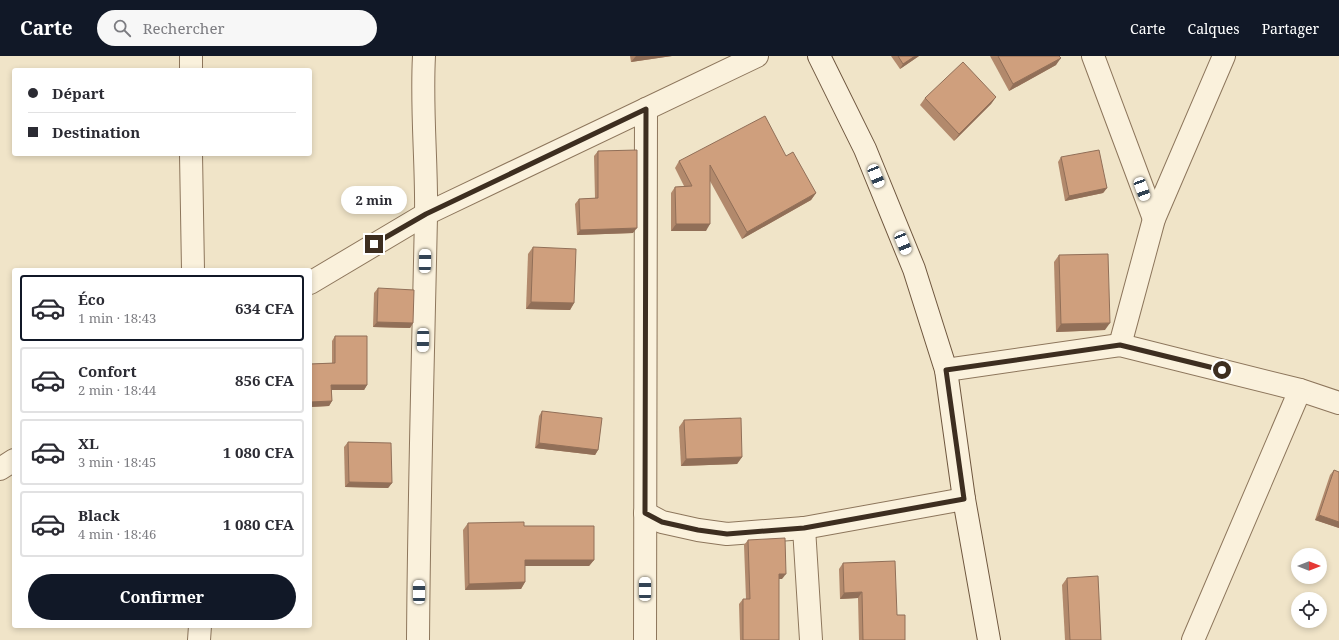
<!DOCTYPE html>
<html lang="fr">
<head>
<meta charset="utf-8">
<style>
	:root { --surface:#fff; --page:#f7f7f7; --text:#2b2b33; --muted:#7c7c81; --line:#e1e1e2; --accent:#111827 }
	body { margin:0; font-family:"Noto Serif",serif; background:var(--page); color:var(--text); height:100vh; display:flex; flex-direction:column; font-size:15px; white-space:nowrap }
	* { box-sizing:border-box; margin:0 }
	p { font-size:13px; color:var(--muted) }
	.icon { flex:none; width:22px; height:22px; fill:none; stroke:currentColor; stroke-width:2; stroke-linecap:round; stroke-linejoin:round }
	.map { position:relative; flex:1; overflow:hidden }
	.drawer { position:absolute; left:12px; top:212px; width:300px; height:360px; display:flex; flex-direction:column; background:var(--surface); border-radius:4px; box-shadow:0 2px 6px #0003 }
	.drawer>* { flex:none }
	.hud { position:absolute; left:12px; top:12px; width:300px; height:88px; border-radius:4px; box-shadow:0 2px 6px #0003; display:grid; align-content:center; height:88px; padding:0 16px; background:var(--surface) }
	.needle { width:26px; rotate:90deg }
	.controls { position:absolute; left:1291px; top:492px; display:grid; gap:8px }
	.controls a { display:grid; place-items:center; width:36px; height:36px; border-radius:50%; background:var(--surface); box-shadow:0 2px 6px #0003; font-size:20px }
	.end { position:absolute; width:18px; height:18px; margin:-9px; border:5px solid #3d2e20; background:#fff; box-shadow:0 0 0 2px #fff }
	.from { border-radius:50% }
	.bubble { position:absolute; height:28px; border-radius:14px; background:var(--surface); box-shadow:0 2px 6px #0003; font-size:13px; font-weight:700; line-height:28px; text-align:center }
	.car { position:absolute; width:12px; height:24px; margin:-12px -6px; border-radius:5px; box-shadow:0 0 3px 1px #0007; background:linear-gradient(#fff 24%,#345 0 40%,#fff 0 76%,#345 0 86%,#fff 0) }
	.hud b { display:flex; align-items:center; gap:14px; height:38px; font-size:15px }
	.hud b+b { border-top:1px solid var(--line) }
	.hud i { width:10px; height:10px; background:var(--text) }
	ul { padding:7px 0 0; list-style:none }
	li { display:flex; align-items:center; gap:12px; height:66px; margin:0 8px 6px; padding:0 8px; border:2px solid var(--line); border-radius:4px }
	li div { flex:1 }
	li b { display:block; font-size:15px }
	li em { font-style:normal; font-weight:700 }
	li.current { border-color:var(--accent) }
	li>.icon { width:36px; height:36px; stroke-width:1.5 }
	.primary-button { display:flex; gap:8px; margin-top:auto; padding:8px 16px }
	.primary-button a { flex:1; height:46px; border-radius:24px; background:var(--accent); color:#fff; font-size:16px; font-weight:700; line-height:46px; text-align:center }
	header { display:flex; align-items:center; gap:24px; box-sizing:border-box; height:56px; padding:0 20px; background:var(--accent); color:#fff }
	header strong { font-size:19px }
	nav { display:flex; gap:22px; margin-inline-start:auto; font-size:14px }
	.search { width:280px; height:36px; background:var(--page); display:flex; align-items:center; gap:10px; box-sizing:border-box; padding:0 14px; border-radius:22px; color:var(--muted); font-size:15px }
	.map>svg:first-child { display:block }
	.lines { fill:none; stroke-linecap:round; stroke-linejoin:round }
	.minor-casing { stroke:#8d765c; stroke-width:24 }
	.secondary-casing { stroke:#6f573f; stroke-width:24 }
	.minor { stroke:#faf1dc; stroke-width:22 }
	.secondary { stroke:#faf1dc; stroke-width:22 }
	.wall { fill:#b2896c }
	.shaded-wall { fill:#916f58 }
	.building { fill:#cf9f7d; stroke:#916f58 }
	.route { stroke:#3d2e20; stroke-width:5 }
</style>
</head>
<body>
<header>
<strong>Carte</strong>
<div class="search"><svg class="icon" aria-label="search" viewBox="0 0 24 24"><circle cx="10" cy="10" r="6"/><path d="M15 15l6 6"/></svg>Rechercher</div>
<nav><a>Carte</a><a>Calques</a><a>Partager</a></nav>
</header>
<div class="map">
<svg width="1339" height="584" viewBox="0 0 1339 584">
	<rect width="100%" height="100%" fill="#f0e4c8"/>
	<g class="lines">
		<defs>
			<g id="minor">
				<path d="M191,0v14"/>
				<path d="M1093,0l61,163"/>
				<path d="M191,98l2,116"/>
				<path d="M310,227l116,-69 331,-158"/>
				<path d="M1120,289l34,-126 70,-163"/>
				<path d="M946,314l174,-25 180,45 39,13"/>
				<path d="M0,413l14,-9"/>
				<path d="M645,457l17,9 36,8 29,4 77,-6 160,-29"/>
				<path d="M804,472l7,112"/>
				<path d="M199,584l1,-14"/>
				<path d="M418,584c1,-141 5,-282 8,-424 1,-53 -5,-106 -2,-160"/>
				<path d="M645,584l1,-531"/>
				<path d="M1193,584l107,-250"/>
			</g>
			<path id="secondary" d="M819,0l46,93 49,120 32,101 18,129 25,141"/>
		</defs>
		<use href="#minor" class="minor-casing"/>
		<use href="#secondary" class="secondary-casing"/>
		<use href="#minor" class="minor"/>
		<use href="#secondary" class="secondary"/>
	</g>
	<g class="wall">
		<path d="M630,0h42l-41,6z"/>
		<path d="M891,0h28l-19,13z"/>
		<path d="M990,0h69l-3,9 -47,26z"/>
		<path d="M996,41l-5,7 -37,37 -34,-36 5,-7z"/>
		<path d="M598,95l35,82 -56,2 -2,-31 4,-5 16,-1 -1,-42z"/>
		<path d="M786,100l30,37 -5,7 -69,39 -32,-58 -4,50h-35v-38l4,-6 9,-1 -9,-18 4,-7z"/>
		<path d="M1061,101l46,31 -4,5 -38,8 -7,-39z"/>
		<path d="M533,191l41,56 -4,7 -44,-1 2,-55z"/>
		<path d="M1059,199l46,75 -49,2 -2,-70z"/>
		<path d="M378,232l35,35 -3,5 -37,-1 1,-34z"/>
		<path d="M335,280l32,49 -3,5h-32v11l-3,5 -19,1v-43l22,-1v-22z"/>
		<path d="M542,355l56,39 -3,5 -60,-7 4,-32z"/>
		<path d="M684,364l58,37 -5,7 -56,2 -2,-39z"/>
		<path d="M348,386l44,41 -4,5 -43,-1 -1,-40z"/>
		<path d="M1334,414l5,2v56l-24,-8 15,-45z"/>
		<path d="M468,467l56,3 70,34 -5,6h-64v16l-4,7 -56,1 -2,-60z"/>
		<path d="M748,484l34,39h-3v61h-39l-1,-36 4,-5h3l-2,-54z"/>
		<path d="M843,507l54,52 8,25h-46l-1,-42 -18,1 -1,-30z"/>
		<path d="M1067,522l34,62h-36l-3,-55z"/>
	</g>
	<g class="shaded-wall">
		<path d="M636,0h36l-41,6z"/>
		<path d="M915,0h4l-19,13 3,-5z"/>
		<path d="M1061,2l-5,7 -47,26 4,-7z"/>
		<path d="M996,41l-5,7 -37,37 5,-7z"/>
		<path d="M1107,132l-4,5 -38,8 4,-5z"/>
		<path d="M816,137l-5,7 -69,39 5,-7z"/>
		<path d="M676,168h34l-4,7h-35z"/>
		<path d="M637,172l-4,5 -56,2 3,-5z"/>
		<path d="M531,246l43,1 -4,7 -44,-1z"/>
		<path d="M377,266l36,1 -3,5 -37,-1z"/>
		<path d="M1110,267l-5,7 -49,2 5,-8z"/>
		<path d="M331,329h36l-3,5h-36z"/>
		<path d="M332,345l-3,5 -19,1v-5z"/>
		<path d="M539,387l59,7 -3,5 -60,-7z"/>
		<path d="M742,401l-5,7 -56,2 5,-7z"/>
		<path d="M349,426l43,1 -4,5 -43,-1z"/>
		<path d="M1319,459l20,7v6l-24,-8z"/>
		<path d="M525,504h69l-5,6h-69z"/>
		<path d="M779,518h7l-4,5h-7z"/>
		<path d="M525,526l-4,7 -56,1 4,-6z"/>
		<path d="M862,536l-4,6 -18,1 4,-6z"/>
	</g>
	<g class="building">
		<path d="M898,0h17l-12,8z"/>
		<path d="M998,0h61l2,2 -48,26z"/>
		<path d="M963,6l33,35 -37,37 -34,-36z"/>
		<path d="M765,60l21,40 7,-4 23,41 -69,39 -37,-67v59h-34l-1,-37 17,-1 -13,-25z"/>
		<path d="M637,94v78l-57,2 -1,-31 19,-1v-47z"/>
		<path d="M1099,94l8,38 -38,8 -8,-39z"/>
		<path d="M533,191l43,2 -2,54 -43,-1z"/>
		<path d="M1108,198l2,69 -49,1 -2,-69z"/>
		<path d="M378,232l36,2 -1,33 -36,-1z"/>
		<path d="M335,280h32v49h-36l1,16 -22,1v-38l25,-1z"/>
		<path d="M542,355l60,7 -4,32 -59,-7z"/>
		<path d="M741,362l1,39 -56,2 -2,-39z"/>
		<path d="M348,386l43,1 1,40 -43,-1z"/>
		<path d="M1334,414l5,2v50l-20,-7z"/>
		<path d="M524,466v4h70v34h-69v22l-56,2 -1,-61z"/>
		<path d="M785,482l1,36h-7v66h-36v-41h7l-2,-59z"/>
		<path d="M895,505l2,54h8v25h-42l-1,-48 -18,1 -1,-30z"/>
		<path d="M1098,520l3,64h-31l-3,-62z"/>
	</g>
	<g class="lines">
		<path class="route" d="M374,188l52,-30 220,-105 -1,404 17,9 36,8 29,4 77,-6 160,-29 -18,-129 174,-25 102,25"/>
	</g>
</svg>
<div class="controls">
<a><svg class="needle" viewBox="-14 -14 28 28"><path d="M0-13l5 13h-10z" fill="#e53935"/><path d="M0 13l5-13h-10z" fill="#7c7c81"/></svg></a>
<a><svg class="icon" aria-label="locate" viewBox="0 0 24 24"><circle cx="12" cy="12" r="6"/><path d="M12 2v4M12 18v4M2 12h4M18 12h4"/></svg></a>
</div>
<i class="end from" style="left:1222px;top:314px"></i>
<i class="end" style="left:374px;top:188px"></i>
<div class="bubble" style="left:341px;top:130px;width:66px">2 min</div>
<i class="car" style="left:876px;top:120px;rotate:158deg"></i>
<i class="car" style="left:1142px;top:133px;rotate:160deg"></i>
<i class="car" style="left:903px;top:187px;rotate:158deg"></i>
<i class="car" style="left:425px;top:205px;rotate:1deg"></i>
<i class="car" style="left:423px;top:284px;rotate:181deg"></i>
<i class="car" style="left:645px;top:533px;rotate:0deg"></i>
<i class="car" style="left:419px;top:536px;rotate:0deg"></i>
<div class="hud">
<b><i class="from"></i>Départ</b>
<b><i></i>Destination</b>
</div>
<section class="drawer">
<ul>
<li class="current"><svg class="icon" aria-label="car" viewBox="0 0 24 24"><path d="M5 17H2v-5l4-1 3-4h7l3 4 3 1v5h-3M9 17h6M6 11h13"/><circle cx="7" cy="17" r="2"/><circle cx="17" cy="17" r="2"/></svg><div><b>Éco</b><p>1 min · 18:43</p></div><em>634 CFA</em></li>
<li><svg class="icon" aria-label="car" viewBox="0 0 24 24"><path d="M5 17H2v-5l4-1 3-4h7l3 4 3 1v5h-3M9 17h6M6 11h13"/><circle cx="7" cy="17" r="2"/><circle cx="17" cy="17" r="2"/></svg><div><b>Confort</b><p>2 min · 18:44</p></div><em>856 CFA</em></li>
<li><svg class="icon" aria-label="car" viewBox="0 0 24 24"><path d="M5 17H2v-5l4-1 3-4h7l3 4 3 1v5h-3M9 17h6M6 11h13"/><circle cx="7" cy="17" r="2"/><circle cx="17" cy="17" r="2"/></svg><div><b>XL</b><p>3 min · 18:45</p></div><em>1 080 CFA</em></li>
<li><svg class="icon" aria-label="car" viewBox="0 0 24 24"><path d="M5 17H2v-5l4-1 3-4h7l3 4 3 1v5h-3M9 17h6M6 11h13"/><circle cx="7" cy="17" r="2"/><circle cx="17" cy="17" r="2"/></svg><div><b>Black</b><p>4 min · 18:46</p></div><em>1 080 CFA</em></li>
</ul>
<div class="primary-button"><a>Confirmer</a></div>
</section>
</div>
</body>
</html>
